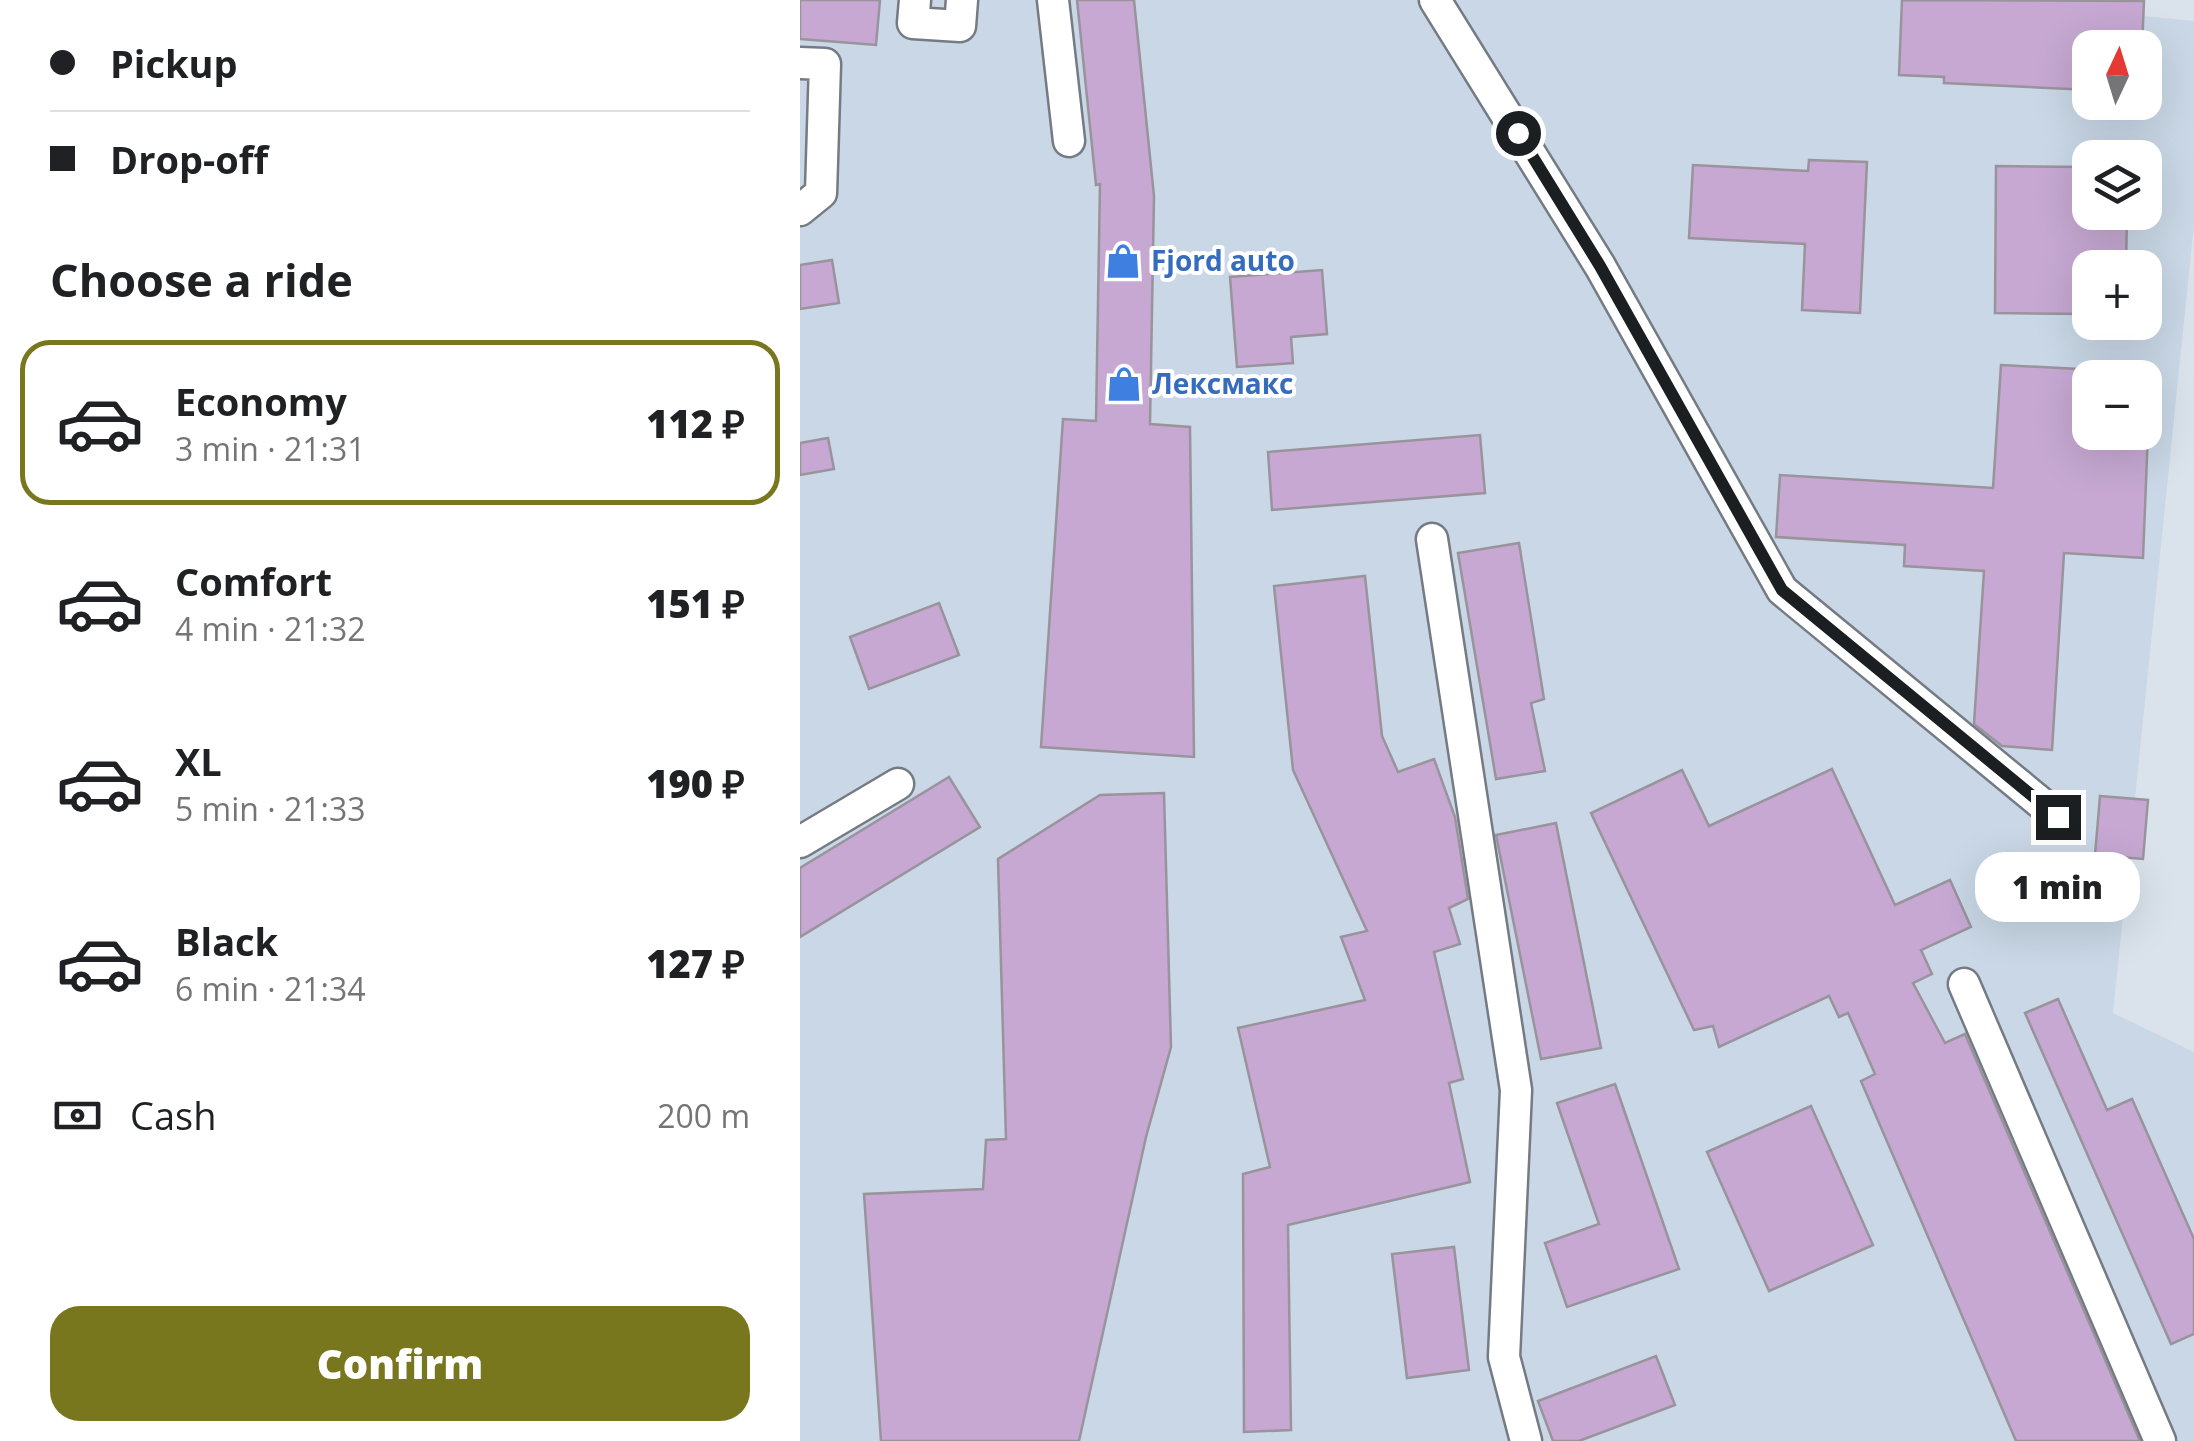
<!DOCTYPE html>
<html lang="en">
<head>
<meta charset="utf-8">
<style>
	:root { --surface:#fff; --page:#f2f2f2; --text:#202124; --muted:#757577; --line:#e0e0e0; --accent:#79771d }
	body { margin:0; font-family:"Open Sans",sans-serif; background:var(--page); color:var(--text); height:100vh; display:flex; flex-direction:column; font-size:38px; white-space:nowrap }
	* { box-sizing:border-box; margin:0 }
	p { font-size:32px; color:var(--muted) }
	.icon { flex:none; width:55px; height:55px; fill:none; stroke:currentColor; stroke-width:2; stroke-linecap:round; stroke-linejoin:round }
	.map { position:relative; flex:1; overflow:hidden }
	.side { display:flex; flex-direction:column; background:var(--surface); width:800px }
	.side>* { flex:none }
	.hud { display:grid; align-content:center; height:220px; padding:0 50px; background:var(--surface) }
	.needle { width:65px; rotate:4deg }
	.tools { position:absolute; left:1272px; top:30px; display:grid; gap:20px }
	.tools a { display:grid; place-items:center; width:90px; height:90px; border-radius:20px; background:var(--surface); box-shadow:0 10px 40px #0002; font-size:50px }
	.end { position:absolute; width:45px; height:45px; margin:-22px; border:12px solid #1c1f22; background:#fff; box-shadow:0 0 0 5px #fff }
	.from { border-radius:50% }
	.bubble { position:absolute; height:70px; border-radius:30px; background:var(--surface); box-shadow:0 10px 40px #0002; font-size:32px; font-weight:800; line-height:70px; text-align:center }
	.hud b { display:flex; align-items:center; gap:35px; height:95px; font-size:38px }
	.hud b+b { border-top:2px solid var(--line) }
	.hud i { width:25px; height:25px; background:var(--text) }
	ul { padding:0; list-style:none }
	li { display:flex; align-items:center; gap:30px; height:165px; margin:0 20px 15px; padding:0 30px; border:5px solid transparent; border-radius:30px }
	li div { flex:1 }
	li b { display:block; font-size:38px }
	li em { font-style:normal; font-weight:800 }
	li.current { border-color:var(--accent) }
	li>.icon { width:90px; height:90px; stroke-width:1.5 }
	h2 { padding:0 50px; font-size:45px; line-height:120px }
	.pay { display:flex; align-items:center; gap:25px; height:110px; padding:0 50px; font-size:38px }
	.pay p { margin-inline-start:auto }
	.action { display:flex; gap:20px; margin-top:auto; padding:20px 50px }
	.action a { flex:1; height:115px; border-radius:30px; background:var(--accent); color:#fff; font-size:40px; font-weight:800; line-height:115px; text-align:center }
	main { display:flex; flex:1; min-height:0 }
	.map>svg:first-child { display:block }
	.built { fill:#c9d7e6; fill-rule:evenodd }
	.building { fill:#c6a8d2; stroke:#99939c; stroke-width:2.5 }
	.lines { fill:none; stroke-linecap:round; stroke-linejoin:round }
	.minor-casing { stroke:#747b83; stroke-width:35 }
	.minor { stroke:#fff; stroke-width:30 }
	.route { stroke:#1c1f22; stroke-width:12 }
	.labels { text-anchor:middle; stroke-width:8; stroke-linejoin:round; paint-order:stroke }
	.shop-label { font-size:28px; font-weight:bold; fill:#366cbe; stroke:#fff; text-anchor:start }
</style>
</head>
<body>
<main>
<section class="side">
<div class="hud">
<b><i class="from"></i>Pickup</b>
<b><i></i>Drop-off</b>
</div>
<h2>Choose a ride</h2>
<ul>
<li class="current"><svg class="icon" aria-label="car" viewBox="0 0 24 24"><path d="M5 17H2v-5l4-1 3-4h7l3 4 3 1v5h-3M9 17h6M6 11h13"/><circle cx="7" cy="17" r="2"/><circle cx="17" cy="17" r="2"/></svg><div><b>Economy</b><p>3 min · 21:31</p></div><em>112 ₽</em></li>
<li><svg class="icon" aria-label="car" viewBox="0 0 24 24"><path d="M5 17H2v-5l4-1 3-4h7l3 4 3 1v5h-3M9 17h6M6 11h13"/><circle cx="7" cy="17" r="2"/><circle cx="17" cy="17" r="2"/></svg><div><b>Comfort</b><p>4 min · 21:32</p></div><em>151 ₽</em></li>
<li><svg class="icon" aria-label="car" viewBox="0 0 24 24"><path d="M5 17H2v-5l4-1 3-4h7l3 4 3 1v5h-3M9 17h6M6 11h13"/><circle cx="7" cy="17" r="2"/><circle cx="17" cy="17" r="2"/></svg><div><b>XL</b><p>5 min · 21:33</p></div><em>190 ₽</em></li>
<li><svg class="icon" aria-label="car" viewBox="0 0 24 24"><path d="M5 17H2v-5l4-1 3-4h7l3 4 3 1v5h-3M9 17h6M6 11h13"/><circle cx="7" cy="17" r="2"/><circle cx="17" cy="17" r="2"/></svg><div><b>Black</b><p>6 min · 21:34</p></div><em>127 ₽</em></li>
</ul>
<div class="pay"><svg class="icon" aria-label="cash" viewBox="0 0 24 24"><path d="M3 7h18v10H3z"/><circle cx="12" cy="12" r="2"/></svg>Cash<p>200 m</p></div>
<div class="action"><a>Confirm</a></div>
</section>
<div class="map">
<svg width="1394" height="1441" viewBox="0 0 1394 1441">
	<rect width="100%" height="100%" fill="#dae3ec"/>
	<path class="built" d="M0,0h1176l218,21v203l-81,789 81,39v389h-1394zM1290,48h55v54h-55zM1290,158h55v54h-55zM1290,268h55v54h-55zM1290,378h55v54h-55z"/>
	<g class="building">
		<path d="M0,0h80l-4,45 -76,-6z"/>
		<path d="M277,0h57l20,196 -4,228 40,3 4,330 -153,-10 22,-328 33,2 4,-237 -4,1z"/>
		<path d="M1102,0l242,1 -2,47h-52v42l-146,-7v-6l-45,-2z"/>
		<path d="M1009,160l58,2 -7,151 -58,-3 3,-66 -116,-6 4,-73 115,6z"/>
		<path d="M1196,166l94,1v45h37l-1,56h-36v46l-95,-1z"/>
		<path d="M32,260l7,43 -39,6v-44z"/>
		<path d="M522,270l5,64 -36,3 2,26 -56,4 -7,-90z"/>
		<path d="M1201,365l77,4 -1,12 13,1v50h58l-5,126 -79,-5 -12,197 -50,-4 -28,-22 10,-153 -80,-5 1,-21 -129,-8 4,-62 213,13z"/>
		<path d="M680,435l5,58 -213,17 -4,-58z"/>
		<path d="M28,438l6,31 -34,6v-32z"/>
		<path d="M719,543l25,156 -13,4 14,68 -49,8 -38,-226z"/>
		<path d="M565,576l17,160 16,36 36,-13 21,58 13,82 -19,9 11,36 -26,8 29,127 -14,4 21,99 -182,43 3,205 -47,2 -1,-258 27,-7 -32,-139 127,-28 -24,-63 26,-6 -74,-161 -19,-184z"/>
		<path d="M139,603l20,52 -90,34 -19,-52z"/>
		<path d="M1032,769l63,136 55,-25 21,47 -50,23 11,24 -19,9 32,60 20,-9 175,407h-124l-155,-360 14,-7 -27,-61 -9,4 -10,-21 -110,51 -6,-21 -19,4 -103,-217 91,-43 27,56z"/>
		<path d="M149,777l31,50 -180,110v-69z"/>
		<path d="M364,793l7,254 -25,90 -67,304h-198l-17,-247 119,-5 3,-49 20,-1 -8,-280 102,-64z"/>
		<path d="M1300,796l48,4 -5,59 -48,-4z"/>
		<path d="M756,823l45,225 -60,11 -45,-224z"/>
		<path d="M1258,999l49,111 25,-11 62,140v95l-23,10 -146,-331z"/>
		<path d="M815,1084l64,185 -112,38 -22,-64 54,-19 -42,-121z"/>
		<path d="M1011,1106l62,139 -104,46 -62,-139z"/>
		<path d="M654,1247l15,123 -62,8 -15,-124z"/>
		<path d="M856,1356l19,49 -96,36h-26l-15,-40z"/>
	</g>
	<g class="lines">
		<defs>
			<g id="minor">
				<path d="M115,0l-2,23 47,3 2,-26"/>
				<path d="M253,0l16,141"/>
				<path d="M635,0l165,266 182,324 276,227"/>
				<path d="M0,63l25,1 -4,129 -21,17"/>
				<path d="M632,539l84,551 -12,267 22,84"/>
				<path d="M0,842l98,-58"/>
				<path d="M1164,984l196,457"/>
			</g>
		</defs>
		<use href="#minor" class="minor-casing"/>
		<use href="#minor" class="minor"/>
	</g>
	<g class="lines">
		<path class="route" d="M718,133l82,133 182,324 276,227"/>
	</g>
	<defs>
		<symbol id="shop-bare" viewBox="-9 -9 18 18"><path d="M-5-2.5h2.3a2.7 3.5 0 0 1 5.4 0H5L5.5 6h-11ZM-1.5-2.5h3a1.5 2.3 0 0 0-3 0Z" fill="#3f7fe0" stroke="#fff" stroke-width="2.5" paint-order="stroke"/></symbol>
	</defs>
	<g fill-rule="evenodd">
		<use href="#shop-bare" x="298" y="236" width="50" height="50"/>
		<use href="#shop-bare" x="299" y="359" width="50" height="50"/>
	</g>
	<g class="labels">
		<g class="shop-label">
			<text x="351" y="271">Fjord auto</text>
			<text x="352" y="394">Лексмакс</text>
		</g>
	</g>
</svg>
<div class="tools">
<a><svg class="needle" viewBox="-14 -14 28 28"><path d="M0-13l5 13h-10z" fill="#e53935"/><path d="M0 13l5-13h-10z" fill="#757577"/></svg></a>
<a><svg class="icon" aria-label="layers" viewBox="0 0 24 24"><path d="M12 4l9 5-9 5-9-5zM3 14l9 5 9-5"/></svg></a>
<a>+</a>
<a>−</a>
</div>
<i class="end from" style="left:718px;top:133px"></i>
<i class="end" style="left:1258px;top:817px"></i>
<div class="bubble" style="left:1175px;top:852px;width:165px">1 min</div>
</div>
</main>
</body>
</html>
